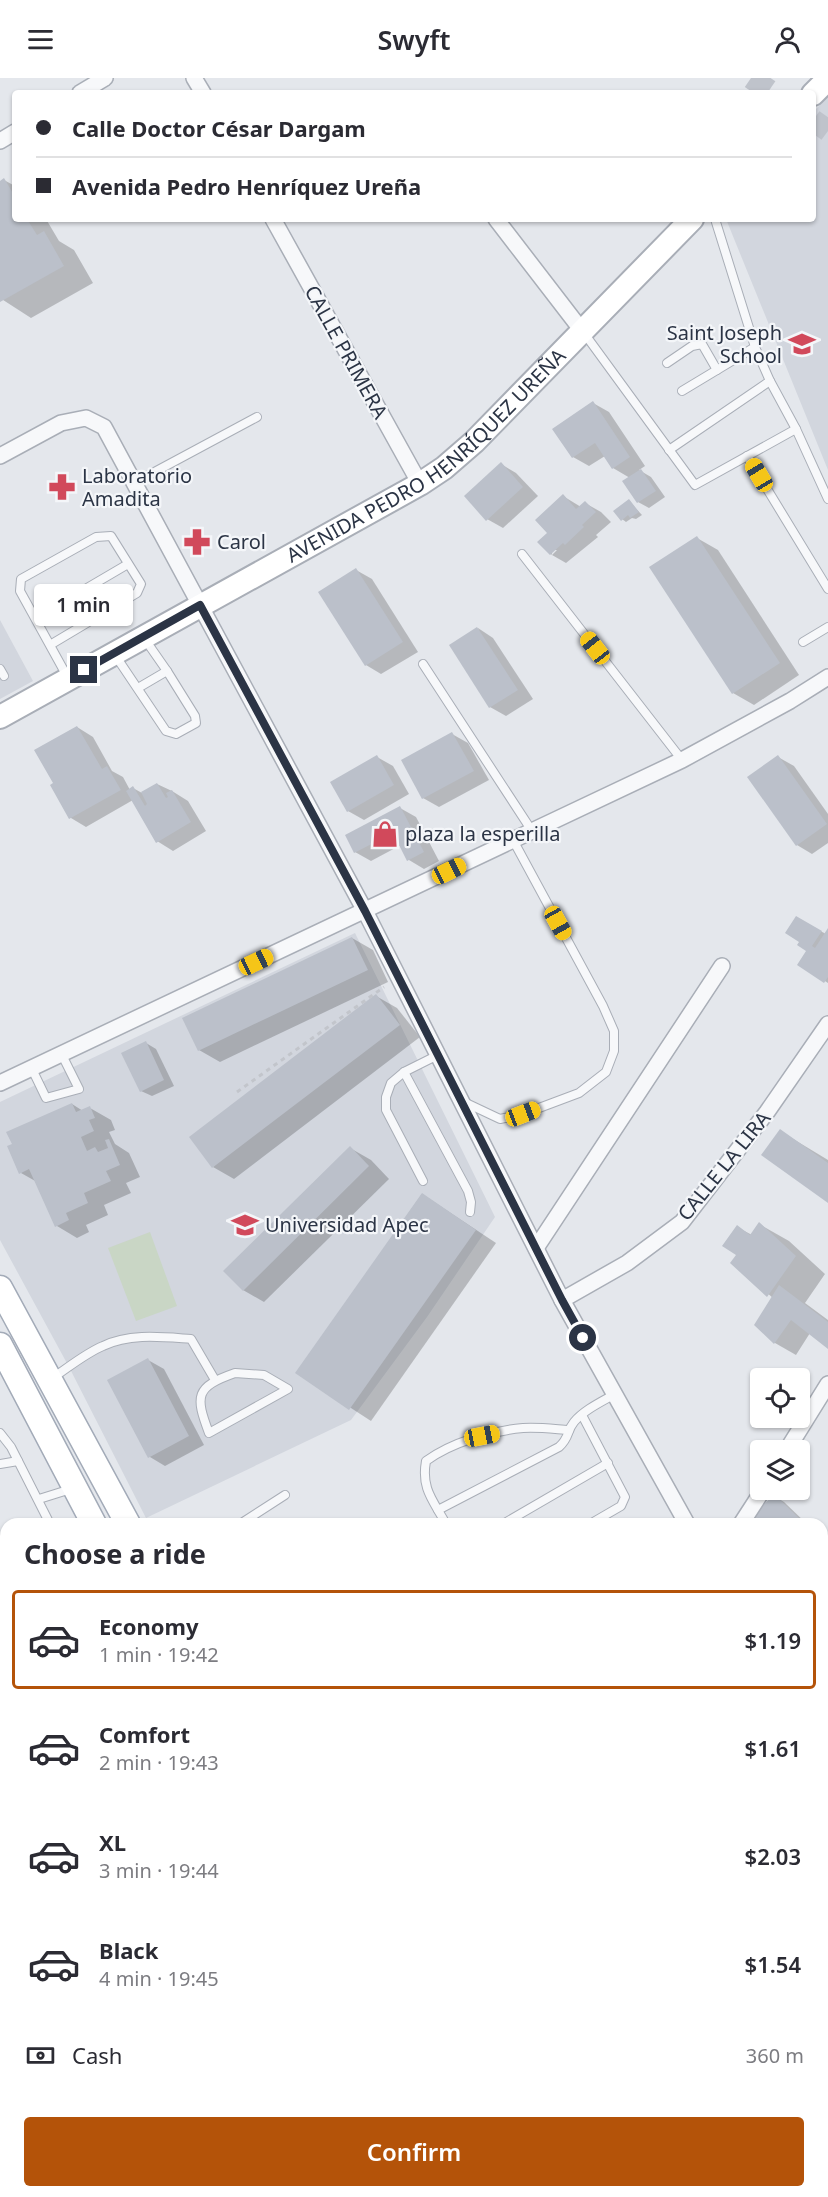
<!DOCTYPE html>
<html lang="en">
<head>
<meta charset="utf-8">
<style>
	:root { --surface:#fff; --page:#f7f7f7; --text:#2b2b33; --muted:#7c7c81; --line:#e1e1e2; --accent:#b45309 }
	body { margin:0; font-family:"Noto Sans",sans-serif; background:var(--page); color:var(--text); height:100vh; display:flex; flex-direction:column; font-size:22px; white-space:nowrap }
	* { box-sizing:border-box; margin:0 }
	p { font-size:20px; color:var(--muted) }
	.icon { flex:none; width:33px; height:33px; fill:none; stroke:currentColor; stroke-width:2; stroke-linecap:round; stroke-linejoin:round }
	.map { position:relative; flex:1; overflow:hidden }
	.drawer { position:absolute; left:0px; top:1440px; width:828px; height:680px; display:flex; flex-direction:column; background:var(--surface); border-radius:18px 18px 0 0; box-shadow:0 2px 4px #0004 }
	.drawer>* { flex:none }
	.banner { position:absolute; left:12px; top:12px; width:804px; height:132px; border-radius:6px; box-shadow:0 2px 4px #0004; display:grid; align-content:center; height:132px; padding:0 24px; background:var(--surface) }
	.fabs { position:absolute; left:750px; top:1290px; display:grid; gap:12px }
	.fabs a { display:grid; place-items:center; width:60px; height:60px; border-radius:6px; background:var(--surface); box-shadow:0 2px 4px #0004; font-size:30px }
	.end { position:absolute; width:27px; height:27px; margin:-14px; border:8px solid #2b3445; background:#fff; box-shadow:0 0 0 3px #fff }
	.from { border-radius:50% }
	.bubble { position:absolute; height:42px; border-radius:6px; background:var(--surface); box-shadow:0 2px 4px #0004; font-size:20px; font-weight:600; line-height:42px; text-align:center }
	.car { position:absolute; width:18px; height:36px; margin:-18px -9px; border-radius:8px; box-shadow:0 0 4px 2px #0007; background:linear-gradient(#f5c518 24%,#345 0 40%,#f5c518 0 76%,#345 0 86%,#f5c518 0) }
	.banner b { display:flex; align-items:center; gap:21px; height:57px; font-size:22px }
	.banner b+b { border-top:2px solid var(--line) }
	.banner i { width:15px; height:15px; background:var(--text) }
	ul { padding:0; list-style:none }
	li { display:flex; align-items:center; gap:18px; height:99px; margin:0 12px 9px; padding:0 12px; border:3px solid transparent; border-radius:6px }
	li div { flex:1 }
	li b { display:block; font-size:22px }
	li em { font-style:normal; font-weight:600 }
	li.active { border-color:var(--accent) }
	li>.icon { width:54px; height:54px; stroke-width:1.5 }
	h2 { padding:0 24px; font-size:27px; line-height:72px }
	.pay { display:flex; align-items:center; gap:15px; height:66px; padding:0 24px; font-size:22px }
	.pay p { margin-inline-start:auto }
	.button { display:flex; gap:12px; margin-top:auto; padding:12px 24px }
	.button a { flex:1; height:69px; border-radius:6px; background:var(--accent); color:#fff; font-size:24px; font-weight:600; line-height:69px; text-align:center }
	header { display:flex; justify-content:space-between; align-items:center; height:78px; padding:0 24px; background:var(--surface); font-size:27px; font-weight:600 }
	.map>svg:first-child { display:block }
	.built { fill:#d2d6de }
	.green { fill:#c9d6c5 }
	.shadow { fill:#0003 }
	.building { fill:#bbc0ca }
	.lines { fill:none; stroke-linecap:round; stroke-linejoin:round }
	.secondary-tunnel { stroke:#bfc3cb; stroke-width:22; stroke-dasharray:22 11; stroke-linecap:butt }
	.lane-casing { stroke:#a9aeb7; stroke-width:10 }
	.street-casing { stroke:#a9aeb7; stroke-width:18 }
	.secondary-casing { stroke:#a9aeb7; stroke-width:26 }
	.primary-casing { stroke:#a3abb8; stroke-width:27 }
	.highway-casing { stroke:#8b94a3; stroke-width:32 }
	.path { stroke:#c2c5cb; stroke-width:3; stroke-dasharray:4.5 4.5; stroke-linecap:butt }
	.lane { stroke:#f7f8fa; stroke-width:8 }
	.street { stroke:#f7f8fa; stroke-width:15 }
	.secondary { stroke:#fff; stroke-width:22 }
	.primary { stroke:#fff; stroke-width:24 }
	.highway { stroke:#fff; stroke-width:28 }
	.route { stroke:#2b3445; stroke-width:8 }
	.labels { text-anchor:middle; stroke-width:4.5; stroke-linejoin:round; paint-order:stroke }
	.poi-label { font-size:20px; fill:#2b3445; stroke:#f4f6f9; text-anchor:start }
	.street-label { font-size:20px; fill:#2b3445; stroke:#f4f6f9 }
</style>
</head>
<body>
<header><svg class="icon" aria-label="menu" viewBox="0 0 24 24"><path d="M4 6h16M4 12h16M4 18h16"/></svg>Swyft<svg class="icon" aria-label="person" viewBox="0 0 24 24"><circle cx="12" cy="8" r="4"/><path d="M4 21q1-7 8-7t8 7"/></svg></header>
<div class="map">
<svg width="828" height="2119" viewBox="0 0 828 2119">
	<rect width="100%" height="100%" fill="#e4e7ec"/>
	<g class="built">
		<path d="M828,19v373l-102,-251h87v-107z"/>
		<path d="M0,542l33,61 -33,18z"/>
		<path d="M355,855l140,284 -68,100 -76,103 -205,98 -77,-151 -69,-127v-138z"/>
	</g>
	<g class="green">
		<path d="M150,1154l27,74 -41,15 -28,-73z"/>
		<path d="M828,1759v360h-314l-3,-5h311v-350z"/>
	</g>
	<g class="shadow">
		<path d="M4,102l11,6v33h31l13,22 15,9 19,33 -62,35 -31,-20v-116z"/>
		<path d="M593,325l16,9 36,54 -6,4 12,7 14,20 -16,11 -11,-6 -13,-21 5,-3 -17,-10 -8,-12 -16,10 -16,-9 -19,-28z"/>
		<path d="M501,386l15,9 22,23 -35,32 -16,-9z"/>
		<path d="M563,418l18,11 4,-4 16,9 10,10 -15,13 2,2 -32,26 -14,-8 5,-5h-5v5l-1,-1 -2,-21z"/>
		<path d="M629,423l13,14 -6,4 -4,-1 -6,4 -4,-3z"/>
		<path d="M697,460l21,12 81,125 -45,30 -21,-12z"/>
		<path d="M356,492l16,9 46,73 -37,22 -15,-9z"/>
		<path d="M478,550l15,10 40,61 -27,17 -16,-9z"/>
		<path d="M77,649l16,10 19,34 11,6 7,13 3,-2 9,5 15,-9 15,7 16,10 18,30 -33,20 -16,-10 -24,-41 -47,27 -15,-9z"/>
		<path d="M452,656l16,9 21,37 -50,27 -16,-9z"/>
		<path d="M377,679l16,9 16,28 -45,26 -16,-9z"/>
		<path d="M778,679l16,9 34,48v29l-16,11 -15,-9z"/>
		<path d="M400,730l16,9 23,44 -15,8 -15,-9 -8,-15 -30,16 -16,-9z"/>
		<path d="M796,840l30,16 2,-2v51l-29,-19 9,-13z"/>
		<path d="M352,860l21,12 15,32 -168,80 -21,-12z"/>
		<path d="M376,918l21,12 23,29 -186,142 -21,-12z"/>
		<path d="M146,965l10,6 18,37 -22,10 -11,-5z"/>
		<path d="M72,1026l11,7 7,-3 21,12 4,10 -6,2 6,12 14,9 11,24 -14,6 5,10 -27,12 4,10 -22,10 3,7 -12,6 -20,-12 -20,-44 -16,-9z"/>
		<path d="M780,1053l48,29v41z"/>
		<path d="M350,1070l21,12 18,19 -125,123 -21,-12z"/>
		<path d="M422,1116l74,49 -125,178 -74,-48z"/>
		<path d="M759,1146l30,17 36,33 -20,29 23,17v27l-18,-14 -14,22 -21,-12 -19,-18 17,-27 -41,-35 6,-9 -1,-27 15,8z"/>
		<path d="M148,1282l16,9 40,76 -39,21 -15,-9z"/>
		<path d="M774,1418l10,6 23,22h-43z"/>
		<path d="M822,1460l6,6v136l-6,-4z"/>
	</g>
	<g class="building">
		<path d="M4,100l11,19v22h12l10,16 7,-4 20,35 -64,36v-121z"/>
		<path d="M593,323l37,56 -18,12 -17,-26 -23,15 -20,-29z"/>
		<path d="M501,384l22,25 -37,34 -22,-25z"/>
		<path d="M641,391l15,22 -19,12 -15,-22z"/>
		<path d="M563,416l13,15 9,-8 11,11 -14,13 2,2 -19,18 -2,-2 -13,12 -13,-13 10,-9 -12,-13z"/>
		<path d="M629,421l10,13 -9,6 -2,-3 -7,6 -8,-10z"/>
		<path d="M697,458l83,127 -48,31 -83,-127z"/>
		<path d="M356,490l47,74 -38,24 -47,-74z"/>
		<path d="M477,549l41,63 -29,18 -40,-63z"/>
		<path d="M77,648l25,43 5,-3 14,24 -52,29 -19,-34 3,-2 -19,-33z"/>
		<path d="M452,654l22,39 -52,28 -21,-39z"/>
		<path d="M377,677l17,30 -47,27 -17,-30z"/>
		<path d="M778,677l49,69 -31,22 -49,-69z"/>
		<path d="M157,705l9,15 2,-1 -2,-4 6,-3 19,32 -35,21 -30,-52 7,-5 12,20 2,-2 -6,-12z"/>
		<path d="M400,728l24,46 -17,9 -14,-28 -39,20 -9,-18z"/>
		<path d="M796,838l26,15 -10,15 3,2 13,-20v49l-4,6 -27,-18 9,-14 -9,-6 2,-3 -14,-9z"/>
		<path d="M352,859l16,33 -170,81 -16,-33z"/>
		<path d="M376,916l24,31 -188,143 -23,-31z"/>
		<path d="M146,963l18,39 -24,12 -19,-39z"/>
		<path d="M72,1025l4,9 14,-6 5,12 -6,2 5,11 -13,6 6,14 8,-4 3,5 10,-4 -3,-8 4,-1 11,26 -14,6 5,10 -27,12 4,10 -22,10 3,7 -14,7 -26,-58 -10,5 -12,-28 5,-2 -6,-12z"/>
		<path d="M780,1051l48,34v40l-67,-48z"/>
		<path d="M350,1068l19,20 -126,125 -20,-20z"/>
		<path d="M422,1115l54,37 -127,180 -54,-37z"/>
		<path d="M759,1144l37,34 -29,41 -37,-34 6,-8 -14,-9 15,-21 13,10z"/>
		<path d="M779,1207l49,37v27l-37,-29 -17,24 -20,-19z"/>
		<path d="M148,1280l41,78 -41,22 -41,-78z"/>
		<path d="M774,1416l31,30h-44l-8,-8z"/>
		<path d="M828,1468v65l-6,-6v-54z"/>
		<path d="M822,1534l6,6v51l-6,5z"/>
	</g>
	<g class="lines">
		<g class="secondary-tunnel">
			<path d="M751,0l22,15"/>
			<path d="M813,42l15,11"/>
		</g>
		<defs>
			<g id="lane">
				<path d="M584,255l111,152 101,-56 -26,-48"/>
				<path d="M667,285l25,-17 10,-2 15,26"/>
				<path d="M682,313l73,-44 -40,-128"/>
				<path d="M796,351l32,70"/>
				<path d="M669,372l101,-69 -15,-34"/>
				<path d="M747,378l81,133"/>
				<path d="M134,405l123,-66"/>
				<path d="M522,476l160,206"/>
				<path d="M36,540l92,-54"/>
				<path d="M803,564l25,-15"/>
				<path d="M50,567l87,-52 4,-9 -30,-48 -15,1 -75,42 -1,12 48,87"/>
				<path d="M115,577l51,76 10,3 20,-11 -1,-7 -28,-45 -23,-33"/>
				<path d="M423,586l109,167"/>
				<path d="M0,591l4,7"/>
				<path d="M138,610l29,-17"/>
				<path d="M31,989l15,31 33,-9 -18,-36"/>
				<path d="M404,994l64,119 3,11 -1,10"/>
				<path d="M464,1024l36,17 23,-5 56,-21 27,-21 8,-21v-20l-11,-25 -90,-166"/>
				<path d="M423,1103l-37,-71v-13l5,-14 13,-11 34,-17"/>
				<path d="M235,1295l29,2 24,14 -79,44c-14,-37 -14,-46 26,-60z"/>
				<path d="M51,1301c17,-11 33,-25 52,-33 27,-13 59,-9 88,-7l24,41"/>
				<path d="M582,1337l43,82 -4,9 -31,18"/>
				<path d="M0,1355l11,14 39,77"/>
				<path d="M0,1386l18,-3"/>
				<path d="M39,1421l32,-10"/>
				<path d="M438,1432l121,-63c11,-10 7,-15 15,-25 10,-12 27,-20 41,-28"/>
				<path d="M240,1446l45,-29"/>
				<path d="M446,1446c-13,-24 -25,-35 -20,-63 26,-19 65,-30 97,-33 15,-1 31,1 46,2"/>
				<path d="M503,1446l105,-61"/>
				<path d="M0,1753l6,-2"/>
				<path d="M6,1801l-5,17 5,14"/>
			</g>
			<g id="street">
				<path d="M194,0l9,15"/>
				<path d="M80,15l25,-15"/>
				<path d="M0,63l15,-9"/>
				<path d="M273,141l147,265"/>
				<path d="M496,141l87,113"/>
				<path d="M0,378l61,-33 25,-5 18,9 261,484 197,389 125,224"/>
				<path d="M0,1005l682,-323 108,-59 38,-24"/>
				<path d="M536,1170l186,-282"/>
				<path d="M562,1222l65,-37 55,-41 85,-110 61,-88"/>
				<path d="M787,1372l41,-66"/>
				<path d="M741,1446l22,-34"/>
			</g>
			<g id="secondary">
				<path d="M813,16l15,-15"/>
				<path id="s1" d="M0,639l420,-233 24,-16 30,-26 218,-223"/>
			</g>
			<g id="primary">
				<path d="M0,1210l128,236"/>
				<path d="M0,1267l94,179"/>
				<path d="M822,1610l6,-5"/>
				<path d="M822,1700l6,-5"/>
				<path d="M0,2023l6,-1"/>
				<path d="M407,2114l5,5"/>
				<path d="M431,2114l2,5"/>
				<path d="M465,2114l3,5"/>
			</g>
			<g id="highway">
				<path d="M822,1645l6,-5"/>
				<path d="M822,1669l6,-5"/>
				<path d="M0,2045l6,-1"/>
				<path d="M0,2073l6,-1"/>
			</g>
		</defs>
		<use href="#lane" class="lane-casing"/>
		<use href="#street" class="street-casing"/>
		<use href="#secondary" class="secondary-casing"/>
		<use href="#primary" class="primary-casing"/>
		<use href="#highway" class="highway-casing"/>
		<path class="path" d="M237,1014l147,-105"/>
		<use href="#lane" class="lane"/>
		<use href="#street" class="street"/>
		<use href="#secondary" class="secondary"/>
		<use href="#primary" class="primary"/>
		<use href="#highway" class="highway"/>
	</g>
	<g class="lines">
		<path class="route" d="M84,592l116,-65 165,306 197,389 21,38"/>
	</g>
	<defs>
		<symbol id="school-bare" viewBox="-9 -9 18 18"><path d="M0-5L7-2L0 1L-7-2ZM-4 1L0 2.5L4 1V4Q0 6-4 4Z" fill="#d1495b" stroke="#f4f6f9" stroke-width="2.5" paint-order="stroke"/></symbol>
		<symbol id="pharmacy-bare" viewBox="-9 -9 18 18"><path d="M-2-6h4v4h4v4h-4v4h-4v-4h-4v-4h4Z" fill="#d1495b" stroke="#f4f6f9" stroke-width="2.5" paint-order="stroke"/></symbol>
		<symbol id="shop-bare" viewBox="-9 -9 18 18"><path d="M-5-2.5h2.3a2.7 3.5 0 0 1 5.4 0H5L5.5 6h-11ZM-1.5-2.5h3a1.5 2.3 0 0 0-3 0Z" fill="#d1495b" stroke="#f4f6f9" stroke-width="2.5" paint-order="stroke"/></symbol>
		<symbol id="university-bare" viewBox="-9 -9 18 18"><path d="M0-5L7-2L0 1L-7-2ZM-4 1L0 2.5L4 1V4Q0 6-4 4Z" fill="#d1495b" stroke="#f4f6f9" stroke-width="2.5" paint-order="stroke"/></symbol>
	</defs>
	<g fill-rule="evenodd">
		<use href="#school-bare" x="783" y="247" width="38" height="38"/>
		<use href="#pharmacy-bare" x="43" y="390" width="38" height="38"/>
		<use href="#pharmacy-bare" x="178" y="445" width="38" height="38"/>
		<use href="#shop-bare" x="366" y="737" width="38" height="38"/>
		<use href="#university-bare" x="226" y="1128" width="38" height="38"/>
	</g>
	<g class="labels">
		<g class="poi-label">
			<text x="782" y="262" text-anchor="end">Saint Joseph<tspan x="782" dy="23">School</tspan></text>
			<text x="82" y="405">Laboratorio<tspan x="82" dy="23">Amadita</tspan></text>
			<text x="217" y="471">Carol</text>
			<text x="405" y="763">plaza la esperilla</text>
			<text x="265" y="1154">Universidad Apec</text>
		</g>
		<g class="street-label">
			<text transform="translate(346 274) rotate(61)" y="7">CALLE PRIMERA</text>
			<text dy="7" stroke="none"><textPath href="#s1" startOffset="502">AVENIDA PEDRO HENRÍQUEZ UREÑA</textPath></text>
			<text transform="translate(724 1088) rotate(-51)" y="7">CALLE LA LIRA</text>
		</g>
	</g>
</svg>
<div class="fabs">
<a><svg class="icon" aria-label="locate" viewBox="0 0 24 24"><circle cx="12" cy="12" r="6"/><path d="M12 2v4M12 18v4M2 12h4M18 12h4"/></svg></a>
<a><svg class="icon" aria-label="layers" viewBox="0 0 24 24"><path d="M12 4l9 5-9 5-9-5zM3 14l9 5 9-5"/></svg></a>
</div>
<i class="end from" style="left:583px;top:1260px"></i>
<i class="end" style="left:84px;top:592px"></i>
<div class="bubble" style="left:34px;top:506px;width:99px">1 min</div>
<i class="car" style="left:759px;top:397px;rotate:329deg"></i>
<i class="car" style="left:595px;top:570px;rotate:322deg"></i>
<i class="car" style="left:449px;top:793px;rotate:64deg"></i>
<i class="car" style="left:558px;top:845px;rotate:151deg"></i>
<i class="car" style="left:256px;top:884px;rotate:65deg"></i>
<i class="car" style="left:523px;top:1036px;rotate:69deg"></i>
<i class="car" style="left:482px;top:1358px;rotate:79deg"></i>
<div class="banner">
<b><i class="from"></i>Calle Doctor César Dargam</b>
<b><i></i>Avenida Pedro Henríquez Ureña</b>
</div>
<section class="drawer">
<h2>Choose a ride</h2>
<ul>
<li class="active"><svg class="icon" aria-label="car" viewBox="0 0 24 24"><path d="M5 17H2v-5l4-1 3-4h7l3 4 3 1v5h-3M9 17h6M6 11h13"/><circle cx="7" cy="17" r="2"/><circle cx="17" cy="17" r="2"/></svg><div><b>Economy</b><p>1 min · 19:42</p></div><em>$1.19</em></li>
<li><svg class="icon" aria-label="car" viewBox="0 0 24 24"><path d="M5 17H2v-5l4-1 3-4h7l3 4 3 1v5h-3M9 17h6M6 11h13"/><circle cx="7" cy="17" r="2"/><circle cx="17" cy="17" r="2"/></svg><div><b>Comfort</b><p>2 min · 19:43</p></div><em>$1.61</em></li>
<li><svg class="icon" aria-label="car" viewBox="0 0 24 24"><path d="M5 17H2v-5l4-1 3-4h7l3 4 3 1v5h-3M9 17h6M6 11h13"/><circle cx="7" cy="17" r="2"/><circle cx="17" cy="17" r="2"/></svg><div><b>XL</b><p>3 min · 19:44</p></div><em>$2.03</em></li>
<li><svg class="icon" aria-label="car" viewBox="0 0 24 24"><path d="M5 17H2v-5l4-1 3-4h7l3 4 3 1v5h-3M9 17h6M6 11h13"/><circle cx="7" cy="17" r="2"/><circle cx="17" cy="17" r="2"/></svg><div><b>Black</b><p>4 min · 19:45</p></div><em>$1.54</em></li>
</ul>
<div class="pay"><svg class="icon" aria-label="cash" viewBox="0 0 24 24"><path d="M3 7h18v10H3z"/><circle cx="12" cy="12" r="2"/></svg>Cash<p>360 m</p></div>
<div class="button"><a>Confirm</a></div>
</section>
</div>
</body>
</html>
